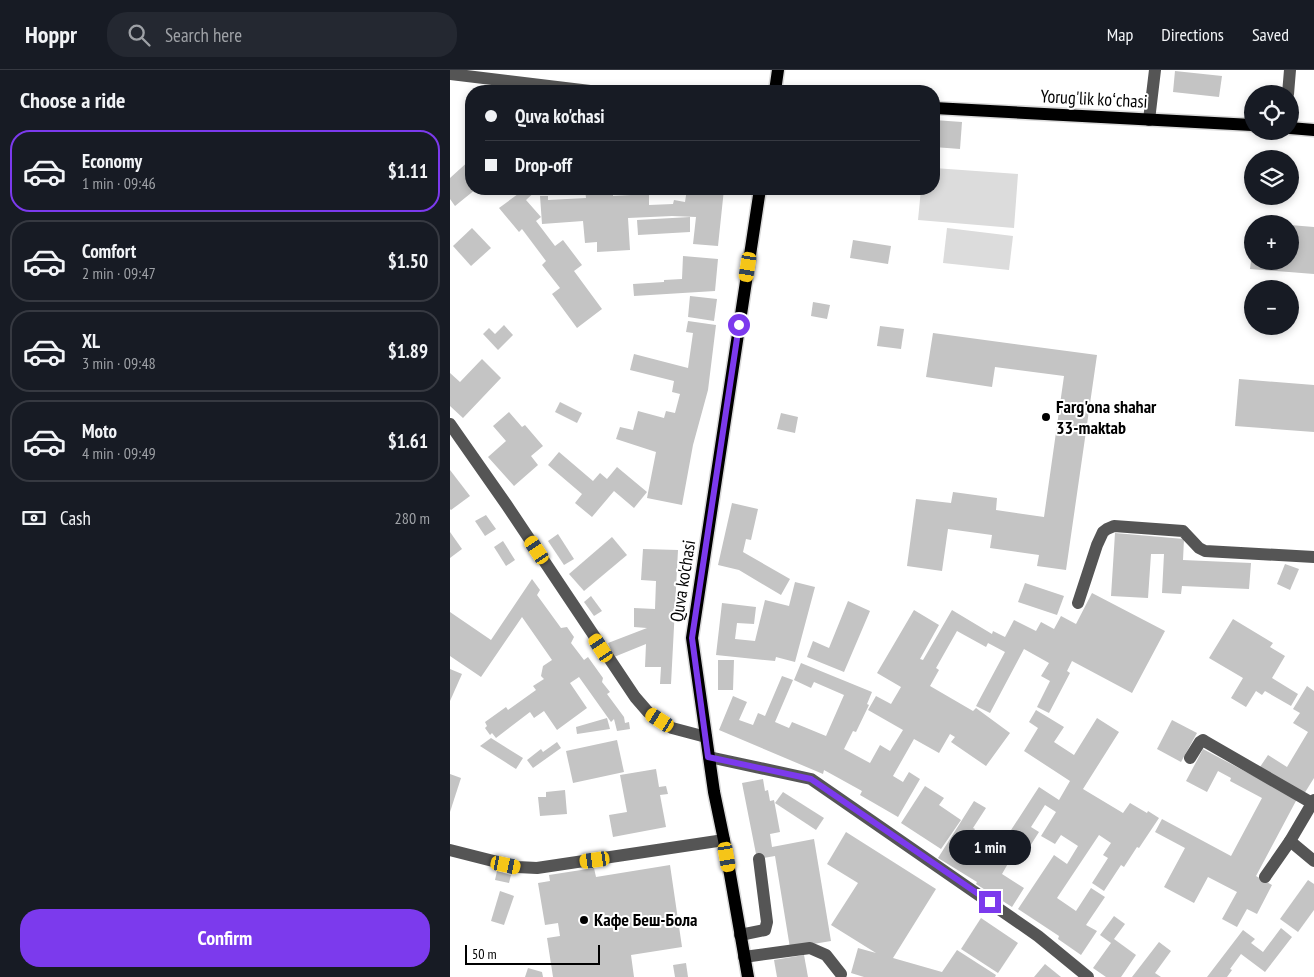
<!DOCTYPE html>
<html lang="en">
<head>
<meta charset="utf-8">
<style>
	:root { --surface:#171b24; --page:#242831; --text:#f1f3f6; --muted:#9ea1a6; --line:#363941; --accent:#7c3aed }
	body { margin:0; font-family:"PT Sans Narrow",sans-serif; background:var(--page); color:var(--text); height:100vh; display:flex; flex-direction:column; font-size:19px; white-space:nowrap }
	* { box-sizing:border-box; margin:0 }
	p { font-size:16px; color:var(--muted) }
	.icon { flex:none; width:28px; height:28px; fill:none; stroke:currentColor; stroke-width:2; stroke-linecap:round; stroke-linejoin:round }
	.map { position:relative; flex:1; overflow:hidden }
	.drawer { display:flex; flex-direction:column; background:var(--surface); width:450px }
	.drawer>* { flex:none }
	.hud { position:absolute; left:15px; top:15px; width:475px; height:110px; border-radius:20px; box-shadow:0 2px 8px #0003; display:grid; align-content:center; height:110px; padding:0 20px; background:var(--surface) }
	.buttons { position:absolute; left:794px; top:15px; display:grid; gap:10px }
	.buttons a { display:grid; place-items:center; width:55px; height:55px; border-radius:50%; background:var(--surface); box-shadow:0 2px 8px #0003; font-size:25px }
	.scale { position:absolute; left:15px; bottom:12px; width:135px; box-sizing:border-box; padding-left:5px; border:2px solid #000; border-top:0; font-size:14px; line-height:18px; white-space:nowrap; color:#000; -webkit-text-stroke:4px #fff; paint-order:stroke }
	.end { position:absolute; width:22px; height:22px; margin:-11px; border:6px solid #7c3aed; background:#fff; box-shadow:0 0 0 2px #fff }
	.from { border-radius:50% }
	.bubble { position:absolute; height:35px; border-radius:18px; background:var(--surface); box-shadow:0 2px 8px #0003; font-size:16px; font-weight:600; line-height:35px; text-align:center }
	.car { position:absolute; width:15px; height:30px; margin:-15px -8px; border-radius:6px; box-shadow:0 0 4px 1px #0007; background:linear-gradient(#f5c518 24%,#345 0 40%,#f5c518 0 76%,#345 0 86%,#f5c518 0) }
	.hud b { display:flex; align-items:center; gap:18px; height:48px; font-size:19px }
	.hud b+b { border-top:1px solid var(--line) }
	.hud i { width:12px; height:12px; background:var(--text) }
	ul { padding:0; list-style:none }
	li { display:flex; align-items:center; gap:15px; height:82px; margin:0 10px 8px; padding:0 10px; border:2px solid var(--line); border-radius:20px }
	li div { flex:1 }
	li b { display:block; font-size:19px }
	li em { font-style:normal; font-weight:600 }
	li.current { border-color:var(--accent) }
	li>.icon { width:45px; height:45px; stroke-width:1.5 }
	h2 { padding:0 20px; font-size:22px; line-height:60px }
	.pay { display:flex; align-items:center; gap:12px; height:55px; padding:0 20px; font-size:19px }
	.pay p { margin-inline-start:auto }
	.cta { display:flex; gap:10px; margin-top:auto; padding:10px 20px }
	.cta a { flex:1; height:58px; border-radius:20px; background:var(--accent); color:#fff; font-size:20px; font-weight:600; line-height:58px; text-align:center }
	header { display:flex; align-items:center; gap:30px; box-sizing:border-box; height:70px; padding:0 25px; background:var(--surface); border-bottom:1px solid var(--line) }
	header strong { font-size:24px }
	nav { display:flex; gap:28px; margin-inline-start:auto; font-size:18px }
	.search { width:350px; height:45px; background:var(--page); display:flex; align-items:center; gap:12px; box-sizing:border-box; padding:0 18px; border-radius:20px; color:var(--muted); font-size:19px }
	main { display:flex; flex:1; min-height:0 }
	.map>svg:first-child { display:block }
	.green { fill:#dcdcdc }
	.building { fill:#c4c4c4 }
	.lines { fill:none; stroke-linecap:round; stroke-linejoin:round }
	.major-casing { stroke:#dbdbdb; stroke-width:15 }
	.minor { stroke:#555; stroke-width:12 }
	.major { stroke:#000; stroke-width:12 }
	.route { stroke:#7c3aed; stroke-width:6 }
	.poi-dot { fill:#000; stroke:#fff; stroke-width:2 }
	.labels { text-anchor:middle; stroke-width:4; stroke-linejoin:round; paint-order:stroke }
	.street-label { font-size:18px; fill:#000; stroke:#fff }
	.poi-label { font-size:18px; font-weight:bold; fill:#000; stroke:#fff; text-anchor:start }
</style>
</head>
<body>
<header>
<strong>Hoppr</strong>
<div class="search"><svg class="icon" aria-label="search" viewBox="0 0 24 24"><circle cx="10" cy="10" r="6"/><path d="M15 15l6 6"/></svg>Search here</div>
<nav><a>Map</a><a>Directions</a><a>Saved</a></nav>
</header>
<main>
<section class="drawer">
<h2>Choose a ride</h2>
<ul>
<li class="current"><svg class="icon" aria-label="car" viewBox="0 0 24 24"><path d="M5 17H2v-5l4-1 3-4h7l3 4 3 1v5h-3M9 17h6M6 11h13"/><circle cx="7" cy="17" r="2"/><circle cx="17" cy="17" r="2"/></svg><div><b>Economy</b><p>1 min · 09:46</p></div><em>$1.11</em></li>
<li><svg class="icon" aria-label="car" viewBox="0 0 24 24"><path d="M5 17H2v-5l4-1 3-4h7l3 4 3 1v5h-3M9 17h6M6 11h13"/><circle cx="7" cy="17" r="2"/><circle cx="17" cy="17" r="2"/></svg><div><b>Comfort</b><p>2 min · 09:47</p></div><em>$1.50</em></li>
<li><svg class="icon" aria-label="car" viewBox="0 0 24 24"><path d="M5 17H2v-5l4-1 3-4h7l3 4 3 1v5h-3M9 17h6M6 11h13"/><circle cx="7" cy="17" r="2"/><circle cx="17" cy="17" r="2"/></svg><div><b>XL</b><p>3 min · 09:48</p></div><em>$1.89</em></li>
<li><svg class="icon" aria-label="car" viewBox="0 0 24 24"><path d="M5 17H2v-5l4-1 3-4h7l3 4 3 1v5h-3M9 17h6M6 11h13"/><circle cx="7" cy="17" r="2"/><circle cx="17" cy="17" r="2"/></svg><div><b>Moto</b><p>4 min · 09:49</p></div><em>$1.61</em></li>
</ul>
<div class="pay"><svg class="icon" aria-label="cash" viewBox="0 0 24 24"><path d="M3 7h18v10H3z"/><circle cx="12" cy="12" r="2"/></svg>Cash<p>280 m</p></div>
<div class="cta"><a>Confirm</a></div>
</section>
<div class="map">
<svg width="864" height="907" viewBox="0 0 864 907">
	<rect width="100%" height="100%" fill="#fff"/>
	<g class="green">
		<path d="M484,98l84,6 -4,54 -96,-8 3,-31h13z"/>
		<path d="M497,158l66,8 -4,34 -66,-7z"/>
	</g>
	<g class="building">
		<path d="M725,1l47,5 -3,21 -46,-5z"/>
		<path d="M484,50l28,2 -2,27 -26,-2z"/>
		<path d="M21,89v30h5l-21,17 -5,-7v-21z"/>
		<path d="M63,119h25l-12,11 15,17 -5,4 19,25 8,-6 19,25 -8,6 28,38 -25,19 -25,-34 8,-6 -18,-23 4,-4 -24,-32 -3,3 -20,-24 19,-14z"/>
		<path d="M135,119h28v7l36,-2v11l24,-1 1,-4 11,2 2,-13h37l-6,57 -25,-2 3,-27 -24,-1 -44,2 2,32 -33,2v-10l-12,1 -2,-22 -41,3 -2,-28h8v4l38,-2z"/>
		<path d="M240,147v15l-52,3 -1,-15z"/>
		<path d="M840,155l24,2v47l-64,-5 1,-8h39z"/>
		<path d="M22,158l19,20 -20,18 -18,-20z"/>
		<path d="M403,170l38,6 -3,18 -38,-6z"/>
		<path d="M233,186l35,3 -3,32 -81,5 -1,-12 31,-2v-2l18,-1z"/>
		<path d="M240,226l27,3 -3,22 -26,-4z"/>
		<path d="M363,232l17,3 -3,14 -16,-3z"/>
		<path d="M238,251l28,4 -8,65 -15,55 -11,60 -35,-7 9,-46 -40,-13 4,-12 13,3 5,-19 26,7 2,-7 9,2 5,-19 -8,-2 2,-11 -44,-11 4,-16 54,14 5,-35 -7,-1z"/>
		<path d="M54,255l9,10 -15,15 -15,-16 6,-6 6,6z"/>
		<path d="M430,256l24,3 -3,20 -24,-3z"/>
		<path d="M483,263l164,22 -31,215 -29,-4 2,-11 -49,-7 2,-13 -44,-6 -6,42 -35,-5 9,-67 35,4 2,-11 44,6 -1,12 48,7 20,-141 -69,-9 -3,20 -66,-10z"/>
		<path d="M32,289l19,19 -38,40 -13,-12v-33l10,9z"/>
		<path d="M789,309l75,6v47l-79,-6z"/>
		<path d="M110,332l22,11 -5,10 -22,-11z"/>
		<path d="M59,342l13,15 3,-2 18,21 -12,10 7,9 -24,21 -26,-29 18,-16 -13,-15z"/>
		<path d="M331,343l17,4 -3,16 -18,-4z"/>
		<path d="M109,382l34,29 7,-8 7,6 10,-12 30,25 -13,16 -20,-17 -22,26 -17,-14 7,-9 -34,-29z"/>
		<path d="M0,400l20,26 -19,14 -1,-1z"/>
		<path d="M282,433l26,6 -7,31 -5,-1 -3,13 47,27 -9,16 -42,-25 -21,-5z"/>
		<path d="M36,445l10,14 -11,7 -10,-15z"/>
		<path d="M0,462l12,17 -12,9z"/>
		<path d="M665,463l69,6 -1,21 68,3 -2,26 -67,-3 -1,8 -19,-1 2,-39h-13l-3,44 -37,-2z"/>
		<path d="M108,464l16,25 -10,6 -16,-24z"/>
		<path d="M162,467l15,18 -43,36 -15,-17z"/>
		<path d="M53,471l12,19 -9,6 -12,-19z"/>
		<path d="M193,479l35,1 -7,134h-11l1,-17h-16l1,-23 -32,13 -6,-14 39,-15 -13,-1v-19l21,1 1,-28 -15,-1z"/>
		<path d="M835,494l14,5 -9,21 -13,-6z"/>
		<path d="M82,509l8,11 -3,5 24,33 6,-1 7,10 -3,6 13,17 4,-3 15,21 -1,4 8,10 -3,2 17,23 1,6 4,-1 1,7 -13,2 -3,-12 -3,3 -32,-45 -9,6 17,25 -30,22 -13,-19 -10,7 -4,-6 -34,26 -4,-5 -2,2 -5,-7 2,-2 -2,-4 21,-15 2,3 28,-20 -3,-4 11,-7 -3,-3 2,-10 9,-6 -30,-43 -41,60 -31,-21v-44l41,28z"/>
		<path d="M345,512l20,5 -20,75 -19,-5 -1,4 -59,-6 6,-52 34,4 -2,17 -17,-1 -2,16 20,2 10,-41 24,6z"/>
		<path d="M575,513l39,13 -7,19 -39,-13z"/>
		<path d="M642,523l73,38 -33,62 -60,-32 -5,10 3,2 -21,40 -12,-6 13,-26 -9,-5 8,-13 -25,-14 -34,64 -14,-7 29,-54 -17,-9 -2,4 -29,-16 -21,37 3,2 -9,16 43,25 3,-3 34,25 -24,33 -35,-24 4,-5 -5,-3 -11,19 -25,-14 -21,37 10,6 6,-10 11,7 -22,38 -38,-22 2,-4 -38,-21 -1,4 -104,-44 14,-34 14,6 -8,18 14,5 5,-12 7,3 17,-40 11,4 -18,42 14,6 3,-6 34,14 18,-41 -30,-13 -3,6 -17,-8 7,-17 71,29 -5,12 2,1 -13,27 -3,-1 -9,18 26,14 10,-18 10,6 13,-21 -35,-20 8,-14 15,8 10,-17 -24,-14 37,-63 25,15 -19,34 3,1 29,-50 40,24 1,-3 12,6 9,-17 22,11 5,-9 13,7 7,-13 15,8z"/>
		<path d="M141,526l11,15 -8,5 -10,-14z"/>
		<path d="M398,531l22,10 -26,61 -37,-15 6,-16 16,7z"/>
		<path d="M783,549l40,24 -3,4 15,9 -13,22 26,16 -7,12 -26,-15 -3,4 -6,-4 -10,16 -15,-9 12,-20 -34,-20z"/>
		<path d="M268,590h16l-1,30h-15z"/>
		<path d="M0,599l12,5 -12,27z"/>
		<path d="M857,616l7,5v87l-10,16 -44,-27 8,-12 19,12 21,-35 -15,-9 7,-10 -7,-4z"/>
		<path d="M586,640l28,17 -10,15 20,13 23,-37 22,14 -36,57 40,24 7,-10 17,10 1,-2 11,7 -20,30 -2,-1 -13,20 -3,-2 -17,26 -12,-8 16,-25 -5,-3 8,-12 -12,-8 -42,63 19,13 15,-23 14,9 -19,28 11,6 -16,24 -23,-16 1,-3 -41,-27 36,-54 13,9 11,-18 -17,-11 -6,9 -14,-8 15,-24 -11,-7 -14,22 8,5 -21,33 -8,-5 -8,14 22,14 -12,19 -36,-23 1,-2 -39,-24 36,-57 12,7 -13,20 2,1 -15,23 13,8 15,-25 14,9 37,-57 20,13 11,-19 -46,-30 14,-23 -9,-6z"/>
		<path d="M157,648l3,11 -33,5 -1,-7z"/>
		<path d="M722,650l25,13 -16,29 -24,-13z"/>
		<path d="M41,668l32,20 -7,11 -36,-23z"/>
		<path d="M167,670l7,32 -51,11 -7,-32z"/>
		<path d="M107,672l4,6 -28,20 -6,-8 14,-11 2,3z"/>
		<path d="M753,679l94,50 -41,77 16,9 -15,29 -10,-5 -10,18 -15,-8 15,-27 -29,-15 -14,26 -30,-16 21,-39 -30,-16 7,-13 69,37 31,-58 -32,-17 1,-3 -13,-7 -11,21 -21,-11z"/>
		<path d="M206,699l3,18 7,-1 2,8 -8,1 6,32 -53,10 -4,-22 18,-3 -7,-37z"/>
		<path d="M0,704l11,4 -11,34z"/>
		<path d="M313,709l2,12 3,-1 2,11 4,-1 6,32 -10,2 2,13 42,-8 17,102 -41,7 -15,-92 -18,3 -15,-76z"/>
		<path d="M475,716l19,12 -5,7 22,15 -20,29 -40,-26z"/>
		<path d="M115,720l2,24 -27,2 -2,-19h8v-5z"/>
		<path d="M333,722l41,26 -8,12 -41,-27z"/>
		<path d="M396,762l90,57 -43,69 49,14 15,-22 39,25 -1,2h-131l-13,-4 7,-25 18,5 -45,-28 27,-42 -31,-19z"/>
		<path d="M220,795l12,82 -51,8 3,22h-81l-6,-39 13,-2 -2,-13 -13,2 -7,-42 12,-2 -1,-6 45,-7 2,9z"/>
		<path d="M47,801l14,4 -2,8 -14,-3z"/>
		<path d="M858,810l6,4v26l-16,22 -18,-13z"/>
		<path d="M50,821l14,5 -10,29 -13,-4z"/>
		<path d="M664,846l11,8 -11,15 22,16 -15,22h-15l-13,-9 18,-25 -11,-8z"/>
		<path d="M531,848l37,25 -20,30 -37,-24z"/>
		<path d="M831,858l11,9 -27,35 -24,-18 -11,15 2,1 -5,7h-20l36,-47 12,9 -4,4 12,9z"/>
		<path d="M709,872l12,9 -16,22 6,4h-29z"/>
		<path d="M354,885l4,22h-31l-3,-17z"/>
		<path d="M236,893l2,14h-13l-2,-12z"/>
		<path d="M595,894l16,13h-27z"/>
		<path d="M78,898l14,4 1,5h-18z"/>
	</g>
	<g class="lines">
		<defs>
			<g id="major">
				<path d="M325,21l3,-21"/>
				<path d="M484,38l318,17"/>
				<path d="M840,58l24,2"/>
				<path d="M298,907l-24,-137 -10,-48 -22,-154 68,-449"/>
			</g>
		</defs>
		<use href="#major" class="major-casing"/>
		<g class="minor">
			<path d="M0,4l140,17"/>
			<path d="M838,24l2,-24"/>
			<path d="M699,50l6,-50"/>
			<path d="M0,354l56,80 129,193 13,15 24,16 34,9"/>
			<path d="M628,533l19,-58 6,-13 4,-3 7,-3 69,5 16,17 6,3 109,6"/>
			<path d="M259,687l102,22 227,157 50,41"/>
			<path d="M740,688l10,-16 3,-2 3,2 106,61"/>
			<path d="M864,730l-24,41 24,20"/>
			<path d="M0,780l67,17 20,1 187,-28"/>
			<path d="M815,807l25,-36"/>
			<path d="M290,865l25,-5 2,-8 -8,-63"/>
			<path d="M294,887l66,-9 16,7 15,19"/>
		</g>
		<use href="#major" class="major"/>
	</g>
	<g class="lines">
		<path class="route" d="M289,255l-47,313 16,119 103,22 179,123"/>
	</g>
	<g class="poi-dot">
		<circle cx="596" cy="347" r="5"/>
		<circle cx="134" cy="850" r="5"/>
	</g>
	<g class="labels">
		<g class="street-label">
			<text transform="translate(644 29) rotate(3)" y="6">Yorug'lik koʻchasi</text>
			<text transform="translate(233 511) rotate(-81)" y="6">Quva ko'chasi</text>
		</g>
		<g class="poi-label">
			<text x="606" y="343">Farg'ona shahar<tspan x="606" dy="21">33-maktab</tspan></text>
			<text x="144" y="856">Кафе Беш-Бола</text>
		</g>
	</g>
</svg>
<div class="buttons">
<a><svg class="icon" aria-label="locate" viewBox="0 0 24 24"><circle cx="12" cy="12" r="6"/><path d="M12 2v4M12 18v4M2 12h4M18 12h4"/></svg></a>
<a><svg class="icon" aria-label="layers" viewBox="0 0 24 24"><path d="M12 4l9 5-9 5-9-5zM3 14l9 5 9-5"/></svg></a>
<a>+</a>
<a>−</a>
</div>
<div class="scale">50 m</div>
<i class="end from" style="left:289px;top:255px"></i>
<i class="end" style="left:540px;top:832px"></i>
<div class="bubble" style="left:499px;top:760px;width:82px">1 min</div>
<i class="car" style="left:298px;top:197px;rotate:189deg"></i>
<i class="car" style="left:87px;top:480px;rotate:326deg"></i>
<i class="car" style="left:151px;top:578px;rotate:327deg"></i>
<i class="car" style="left:210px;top:650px;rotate:303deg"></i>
<i class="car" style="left:277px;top:787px;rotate:170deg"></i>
<i class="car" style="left:145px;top:790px;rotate:262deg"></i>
<i class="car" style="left:56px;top:795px;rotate:102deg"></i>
<div class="hud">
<b><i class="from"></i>Quva ko'chasi</b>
<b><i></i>Drop-off</b>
</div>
</div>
</main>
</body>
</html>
